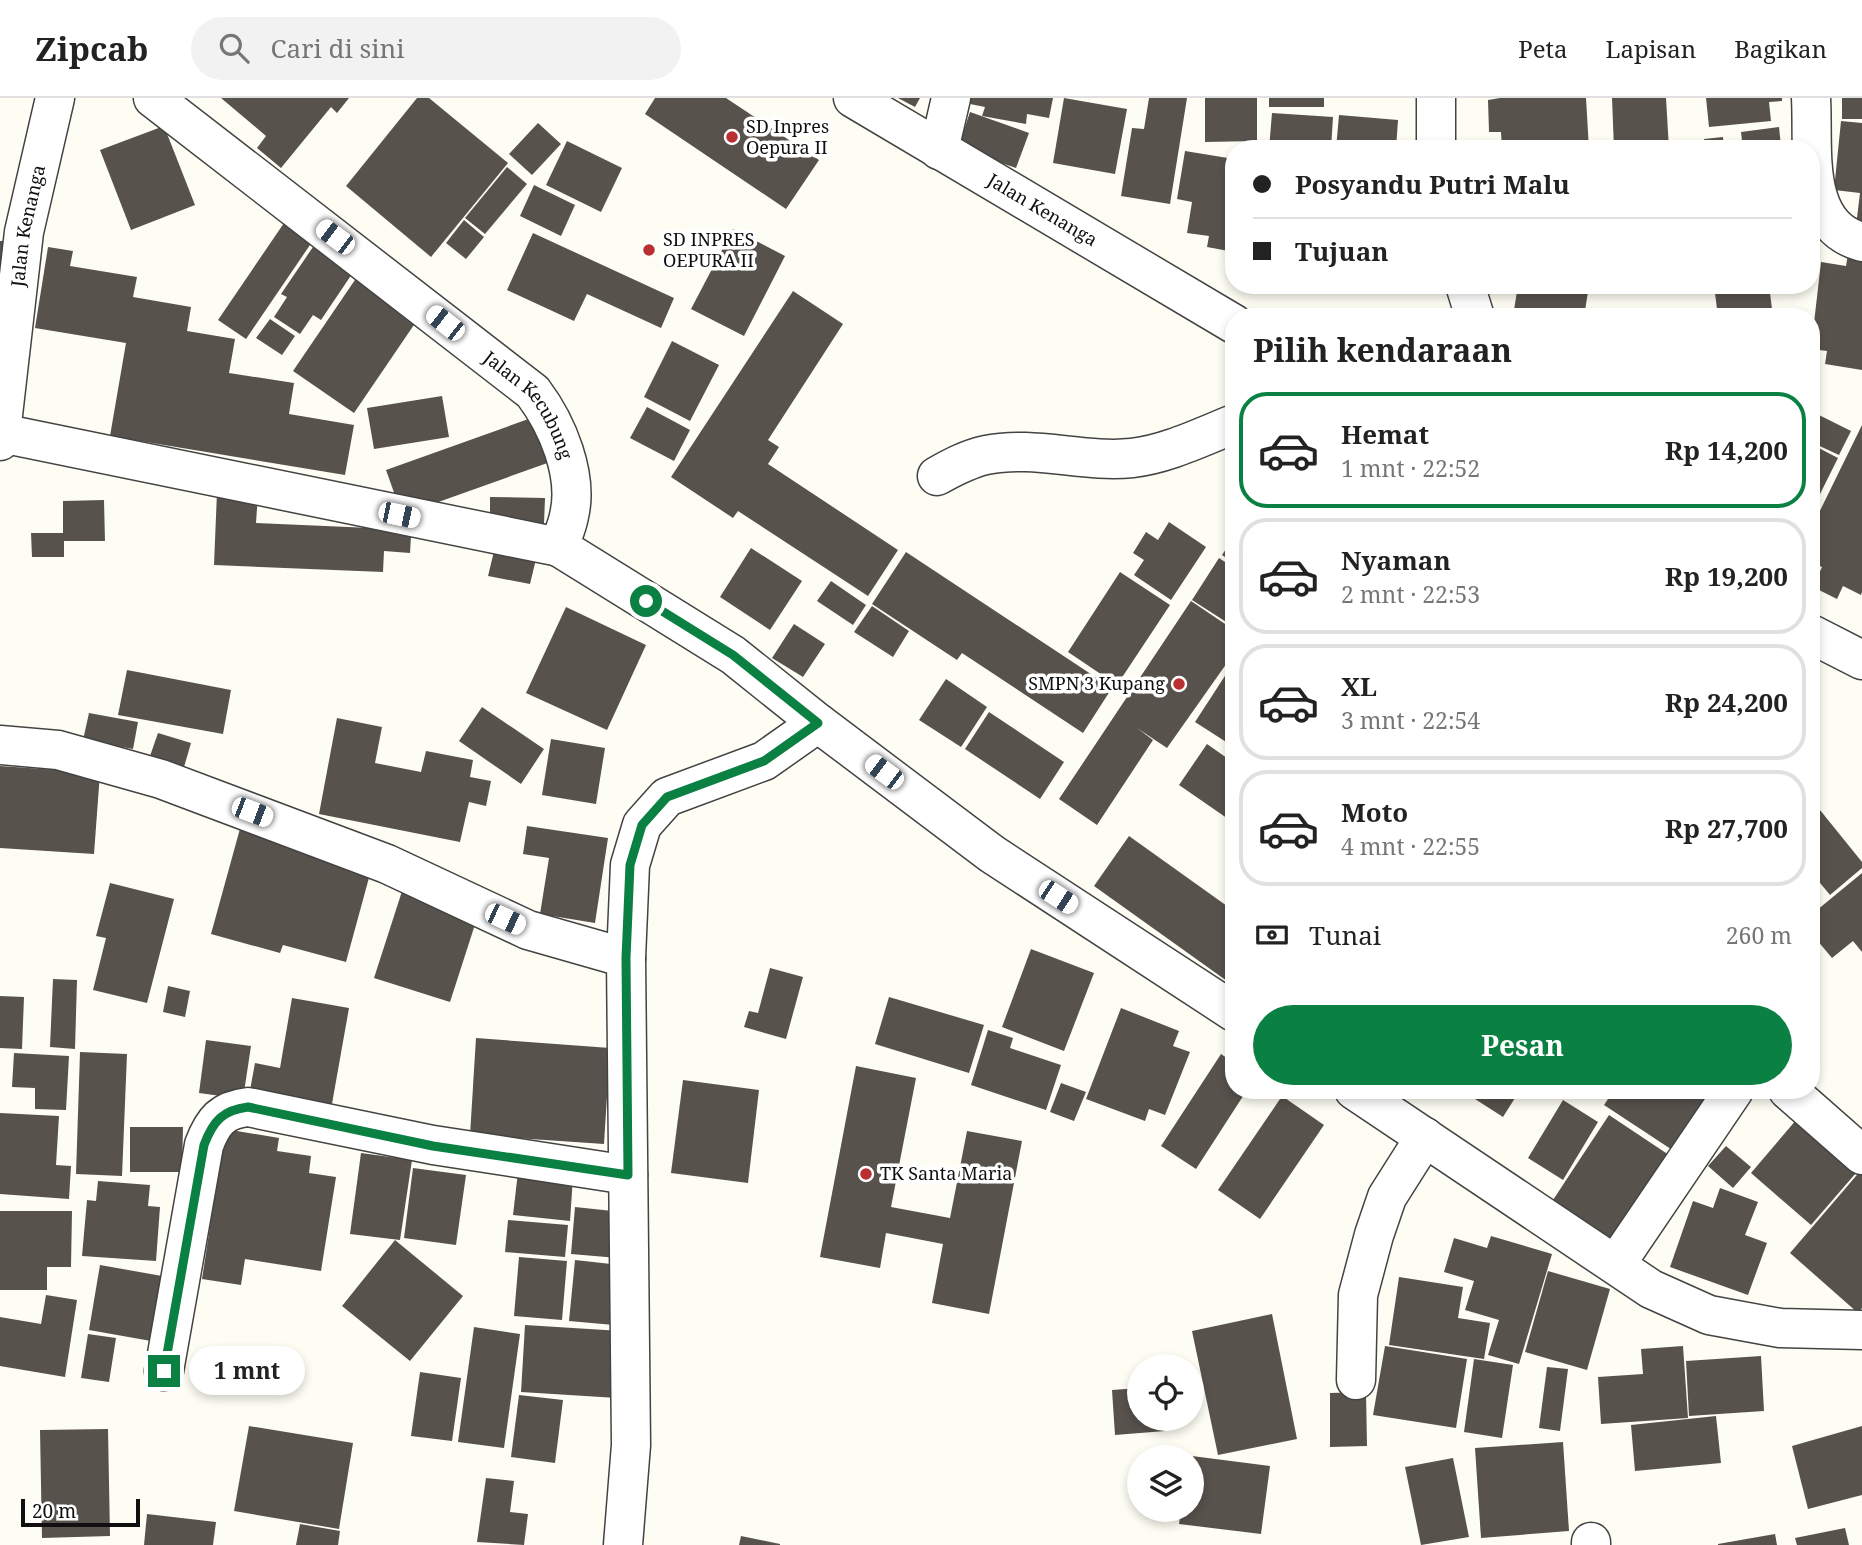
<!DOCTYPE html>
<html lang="id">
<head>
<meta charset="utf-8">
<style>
	:root { --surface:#fff; --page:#f2f2f2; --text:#222; --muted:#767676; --line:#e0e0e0; --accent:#0b8043 }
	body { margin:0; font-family:"Noto Serif",serif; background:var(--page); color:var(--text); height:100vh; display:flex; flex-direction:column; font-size:26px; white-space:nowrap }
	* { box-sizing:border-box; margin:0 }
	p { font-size:23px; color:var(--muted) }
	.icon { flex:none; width:38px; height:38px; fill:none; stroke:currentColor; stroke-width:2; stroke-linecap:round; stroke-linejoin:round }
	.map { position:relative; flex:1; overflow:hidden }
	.side { position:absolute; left:1225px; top:210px; width:595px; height:791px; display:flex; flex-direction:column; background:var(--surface); border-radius:28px; box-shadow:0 4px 10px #0003 }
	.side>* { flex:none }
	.top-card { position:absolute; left:1225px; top:42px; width:595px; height:154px; border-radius:28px; box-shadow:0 4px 10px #0003; display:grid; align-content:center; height:154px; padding:0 28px; background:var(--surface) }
	.fabs { position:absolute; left:1127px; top:1256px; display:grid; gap:14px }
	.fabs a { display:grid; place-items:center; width:77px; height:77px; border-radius:50%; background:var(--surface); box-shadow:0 4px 10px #0003; font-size:35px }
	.scale { position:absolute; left:21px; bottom:18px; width:119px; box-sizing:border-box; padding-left:7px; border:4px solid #101010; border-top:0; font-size:19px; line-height:24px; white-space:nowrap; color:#101010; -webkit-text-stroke:5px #fff; paint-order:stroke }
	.end { position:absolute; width:32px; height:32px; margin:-16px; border:9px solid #0b8043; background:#fff; box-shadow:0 0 0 4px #fff }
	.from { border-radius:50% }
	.bubble { position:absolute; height:49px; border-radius:24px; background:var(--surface); box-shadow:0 4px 10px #0003; font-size:23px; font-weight:700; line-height:49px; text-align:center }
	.car { position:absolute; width:21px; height:42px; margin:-21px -10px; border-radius:9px; box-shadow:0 0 5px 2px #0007; background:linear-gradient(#fff 24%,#345 0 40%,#fff 0 76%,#345 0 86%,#fff 0) }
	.top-card b { display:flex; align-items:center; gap:24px; height:66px; font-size:26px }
	.top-card b+b { border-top:2px solid var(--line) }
	.top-card i { width:18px; height:18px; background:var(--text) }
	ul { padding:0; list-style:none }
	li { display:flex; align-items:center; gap:21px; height:116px; margin:0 14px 10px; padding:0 14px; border:4px solid var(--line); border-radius:28px }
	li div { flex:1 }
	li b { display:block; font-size:26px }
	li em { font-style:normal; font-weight:700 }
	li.active { border-color:var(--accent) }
	li>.icon { width:63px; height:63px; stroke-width:1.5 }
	h2 { padding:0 28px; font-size:32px; line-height:84px }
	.pay { display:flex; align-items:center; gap:18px; height:77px; padding:0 28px; font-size:26px }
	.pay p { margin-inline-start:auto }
	.cta { display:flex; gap:14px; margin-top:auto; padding:14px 28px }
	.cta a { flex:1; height:80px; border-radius:42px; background:var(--accent); color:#fff; font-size:28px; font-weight:700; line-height:80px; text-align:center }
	header { display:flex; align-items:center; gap:42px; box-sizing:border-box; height:98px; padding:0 35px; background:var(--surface); border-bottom:2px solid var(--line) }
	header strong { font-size:33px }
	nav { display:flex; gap:38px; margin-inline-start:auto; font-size:24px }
	.search { width:490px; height:63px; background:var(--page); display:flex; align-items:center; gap:18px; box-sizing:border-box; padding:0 24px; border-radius:38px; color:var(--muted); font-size:26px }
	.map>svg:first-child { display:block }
	.building { fill:#58524d }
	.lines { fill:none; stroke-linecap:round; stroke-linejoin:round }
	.minor-casing { stroke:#434343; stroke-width:41 }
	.minor { stroke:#fff; stroke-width:38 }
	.route { stroke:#0b8043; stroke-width:9 }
	.poi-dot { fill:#b83030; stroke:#fff; stroke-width:2.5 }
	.labels { text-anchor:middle; stroke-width:7; stroke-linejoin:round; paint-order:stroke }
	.poi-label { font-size:18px; fill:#101010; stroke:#fff; text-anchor:start }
	.street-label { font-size:18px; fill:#101010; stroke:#fff }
</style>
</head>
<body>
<header>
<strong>Zipcab</strong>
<div class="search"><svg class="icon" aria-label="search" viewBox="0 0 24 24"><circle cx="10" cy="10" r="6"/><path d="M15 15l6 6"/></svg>Cari di sini</div>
<nav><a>Peta</a><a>Lapisan</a><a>Bagikan</a></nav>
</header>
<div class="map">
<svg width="1862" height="1447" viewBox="0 0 1862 1447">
	<rect width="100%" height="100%" fill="#fefdf3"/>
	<g class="building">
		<path d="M221,0h128l-12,15 -6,-6 -50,61 -24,-20 9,-12z"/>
		<path d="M417,0h12l79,65 -77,94 -85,-71z"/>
		<path d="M655,0h71l93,62 -33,49 -141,-95z"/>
		<path d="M898,0h22l-5,9z"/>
		<path d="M971,0h82l-4,20 -22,-4 -1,10 -44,-8 3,-9 -15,-3z"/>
		<path d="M1064,0l63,11 -12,65 -62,-11z"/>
		<path d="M1149,0h38l-17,106 -49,-8 11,-68 12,1z"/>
		<path d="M1205,0h52v43l-52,1z"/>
		<rect x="1269" y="0" width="55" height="9"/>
		<path d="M1500,0h86l3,51h-87l-1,-17h-12l-1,-32z"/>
		<path d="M1612,0h54l3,51h-55z"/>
		<path d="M1706,0h76v3l-13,1 2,19 -62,6z"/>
		<rect x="1842" y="0" width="20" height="21"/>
		<path d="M970,14l59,21 -13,35 -58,-20z"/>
		<path d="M1272,15l61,4 -2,32h-62z"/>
		<path d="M1339,17l59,5 -2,29h-60z"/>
		<path d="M1841,23l21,2v104l-6,-1 4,-33 -26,-3z"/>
		<path d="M538,25l23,21 -29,31 -23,-21z"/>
		<path d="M164,28l31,79 -64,25 -31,-80z"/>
		<path d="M1779,29l2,19h5l1,3h-44l-2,-17z"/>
		<path d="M1723,39l1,12h-19l-1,-10z"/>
		<path d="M567,43l55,27 -21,44 -55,-27z"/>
		<path d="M1185,53l49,8v93l-27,-5 2,-11 -22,-3 5,-31 -15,-3z"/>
		<path d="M507,69l20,17 -42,50 -20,-16z"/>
		<path d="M534,87l41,20 -14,31 -41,-20z"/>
		<path d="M464,122l20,17 -18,22 -20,-16z"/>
		<path d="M284,125l28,19 -66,97 -28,-19z"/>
		<path d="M733,131l52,27 -41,80 -53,-27z"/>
		<path d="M533,135l141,65 -13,30 -74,-34 -13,27 -67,-31z"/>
		<path d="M0,143h6l-6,34z"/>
		<path d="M315,146l39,27 -33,49 -8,-5 -13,19 -26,-17 13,-20 -6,-3z"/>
		<path d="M48,149l25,4 -3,15 67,11 -4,20 58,10 -4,24 48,8 -6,34 65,10 -5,31 65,11 -9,50 -235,-39 16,-93 -91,-15z"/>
		<path d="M1848,156l14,2v114l-37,-6 2,-13 -16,-2 10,-87 25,4z"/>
		<path d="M359,176l61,42 -66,97 -61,-42z"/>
		<path d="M1518,187h71l-5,32h-27l-43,-7z"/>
		<path d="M1714,187h55l4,32h-55z"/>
		<path d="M793,193l50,33 -75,116 11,7 -11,17 130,86 -30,46 -130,-85 -5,7 -62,-41z"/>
		<path d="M270,221l25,17 -13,19 -26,-17z"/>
		<path d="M672,243l47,24 -29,56 -46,-24z"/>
		<path d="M442,298l7,41 -75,12 -7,-41z"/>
		<path d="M647,309l43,23 -16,31 -44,-23z"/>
		<path d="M1811,313l40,20 -12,24 -28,-13z"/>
		<path d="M537,318l16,45 -151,54 -16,-45z"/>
		<path d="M1862,327v167l-1,3 -18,-9 -6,13 -24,-12 9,-20 -11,-5v-33z"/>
		<path d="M1811,346l27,14 -27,54z"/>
		<path d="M217,394l41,2 -2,29 115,5 41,-8 -2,33 -26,-2 -1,21 -169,-7z"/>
		<path d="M490,399l55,1 -1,26 -54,-1z"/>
		<path d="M104,402l1,41h-41v16h-32l-1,-24h32v-32z"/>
		<path d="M1169,424l37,25 -35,53 -37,-25 10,-15 -11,-7 13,-21 12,8z"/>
		<path d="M1234,439v26l-12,-8z"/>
		<path d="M496,445l42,8 -8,33 -42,-8z"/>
		<path d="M751,450l51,33 -32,49 -50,-33z"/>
		<path d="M906,454l206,136 -29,45 -121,-80 -5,7 -85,-56z"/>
		<path d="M1219,460l15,10v59l-42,-27z"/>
		<path d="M1120,474l50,33 -53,80 -49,-33z"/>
		<path d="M831,483l35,24 -13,20 -36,-24z"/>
		<path d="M1191,503l43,29v23l-67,95 -30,-20 16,12 -56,85 -38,-26z"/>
		<path d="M872,508l37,25 -16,26 -39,-25z"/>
		<path d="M566,509l80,38 -39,85 -81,-37z"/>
		<path d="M794,526l31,20 -22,33 -31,-19z"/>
		<path d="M1234,564v85l-39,-25z"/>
		<path d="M127,572l104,20 -8,44 -105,-19z"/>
		<path d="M946,581l41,28 -26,40 -42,-27z"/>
		<path d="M482,609l62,42 -23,35 -62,-43z"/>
		<path d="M989,614l75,50 -24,37 -75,-50z"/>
		<path d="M89,615l49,9 -5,27 -50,-9z"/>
		<path d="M337,620l45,9 -7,36 46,9 5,-21 47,9 -3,17 21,4 -5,25 -17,-4 -9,40 -141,-28z"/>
		<path d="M158,635l33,10 -7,24 -34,-11z"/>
		<path d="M551,641l54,9 -9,56 -54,-9z"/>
		<path d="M1207,646l27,19v60l-55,-38z"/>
		<path d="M0,668l100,7 -6,81 -94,-6z"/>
		<path d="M1820,712l42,52v6l-32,27 -19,-23v-55z"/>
		<path d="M241,727l132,38 -27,99 -63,-17 -3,8 -69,-19z"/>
		<path d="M527,728l81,12 -13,85 -55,-9 9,-56 -26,-4z"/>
		<path d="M1129,738l105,75v75l-140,-100z"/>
		<path d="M1862,775v79l-9,-11 -21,17 -21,-25v-18z"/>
		<path d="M110,785l64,16 -27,104 -54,-13 13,-52 -10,-2z"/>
		<path d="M404,787l76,24 -30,93 -76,-24z"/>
		<path d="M1031,851l63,24 -30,78 -62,-24z"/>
		<path d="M770,870l33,9 -17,62 -42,-12 5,-16 9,2z"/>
		<path d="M53,881l24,1 -2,69 -25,-2z"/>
		<path d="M168,888l22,5 -5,26 -22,-5z"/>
		<path d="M0,898l24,1 -2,52 -22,-1z"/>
		<path d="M889,899l95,28 -15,48 -94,-29z"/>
		<path d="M292,900l57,10 -19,107 -82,-14 7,-38 25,5z"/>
		<path d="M1121,910l58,23 -6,15 17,6 -25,63 -16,-6 -4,12 -59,-22z"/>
		<path d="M988,932l25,8 -3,10 51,17 -15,45 -75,-25z"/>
		<path d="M476,940l134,10 -6,96 -134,-9z"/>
		<path d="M206,942l45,6 -8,53 -44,-6z"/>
		<path d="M80,954l47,2 -5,122 -46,-2z"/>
		<path d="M14,955l55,3 -3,54 -31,-1v-21l-23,-1z"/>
		<path d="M1221,956l13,9v27h13l-51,79 -35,-23z"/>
		<path d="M856,968l60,12 -25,129 59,11 17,-87 55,10 -33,173 -57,-11 11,-59 -57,-11 -6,35 -60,-11z"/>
		<path d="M683,982l76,10 -11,93 -77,-10z"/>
		<path d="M1061,985l25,9 -12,29 -24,-9z"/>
		<path d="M1461,992h59l-17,27z"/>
		<path d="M1614,992h103l-31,69 -82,-54z"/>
		<path d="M1282,998l42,29 -64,94 -42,-29z"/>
		<path d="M1563,1002l35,22 -35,58 -35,-22z"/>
		<path d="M0,1015l59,3 -3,49 15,1 -2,33 -69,-5z"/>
		<path d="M1802,1015l60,53 -51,59 -60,-52z"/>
		<path d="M1609,1017l66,44 -55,85 -67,-44z"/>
		<path d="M130,1029h53l-1,45h-52z"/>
		<path d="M225,1031l54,9 -2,13 34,5 -2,17 27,4 -15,94 -76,-12 -4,26 -39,-6z"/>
		<path d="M1726,1048l25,21 -18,21 -25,-22z"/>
		<path d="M361,1055l51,7 -12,80 -50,-6z"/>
		<path d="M413,1070l53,7 -10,70 -52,-7z"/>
		<path d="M1862,1071v139l-4,5 -68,-60z"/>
		<path d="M518,1074l55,5 -3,44 -57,-6z"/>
		<path d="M98,1083l52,4 -2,21 12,1 -4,54 -74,-5 5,-56 9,1z"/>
		<path d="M1720,1090l38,14 -13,33 22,8 -19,52 -78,-28 23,-66 20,7z"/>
		<path d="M575,1109l47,5 -4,46 -47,-4z"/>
		<path d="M0,1113h72l-1,56h-24v23h-47z"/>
		<path d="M508,1122l60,5 -3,32 -60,-5z"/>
		<path d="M1491,1138l61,18 -33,110 -31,-9 11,-35 -34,-10 9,-29 -30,-9 10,-34 33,10z"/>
		<path d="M395,1142l68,56 -53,65 -68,-55z"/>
		<path d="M519,1159l48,4 -5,59 -48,-4z"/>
		<path d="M575,1162l45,5 -6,60 -45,-4z"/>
		<path d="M100,1167l62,11 -11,65 -62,-11z"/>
		<path d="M1548,1173l62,18 -23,81 -62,-18z"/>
		<path d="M1399,1179l64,10 -5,31 32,5 -6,36 -95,-14z"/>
		<path d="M46,1197l31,5 -12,77 -65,-11v-49l41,7z"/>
		<path d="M1272,1216l25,125 -79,16 -26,-124z"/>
		<path d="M525,1227l96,6 -4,67 -96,-6z"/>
		<path d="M474,1229l46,7 -16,114 -46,-6z"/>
		<path d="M88,1236l28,4 -7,44 -28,-4z"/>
		<path d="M1385,1248l82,13 -11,69 -83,-13z"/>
		<path d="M1683,1248l5,72 -87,6 -3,-47 45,-3 -2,-25z"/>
		<path d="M1761,1258l3,55 -75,5 -3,-55z"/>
		<path d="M1474,1261l39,6 -11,73 -38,-6z"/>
		<path d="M1547,1269l21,2 -8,62 -21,-3z"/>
		<path d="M420,1274l41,6 -9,63 -41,-5z"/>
		<path d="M1139,1290v31h26v12l-50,4 -3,-45z"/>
		<path d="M1366,1294l1,54 -37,1v-54z"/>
		<path d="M519,1297l44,5 -8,63 -44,-6z"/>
		<path d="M1716,1318l5,47 -86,8 -4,-46z"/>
		<path d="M249,1328l104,17 -14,86 -105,-18z"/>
		<path d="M1862,1328v69l-54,14 -16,-63z"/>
		<path d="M108,1331l2,107 -68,2 -2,-108z"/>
		<path d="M1563,1344l6,89 -88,7 -6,-90z"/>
		<path d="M1192,1358l78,10 -9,68 -82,-10 2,-14h11z"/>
		<path d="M1453,1360l16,79 -48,8 -16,-78z"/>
		<path d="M486,1380l28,3 -4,31 18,2 -4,31 -47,-3z"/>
		<path d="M147,1416l69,8 -3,23h-69z"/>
		<path d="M300,1426l40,7 -2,14h-42z"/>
		<path d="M1845,1430l4,17h-52l-2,-7z"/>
		<path d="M1775,1436l2,11h-59v-1z"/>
		<path d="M741,1438l39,8v1h-41z"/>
	</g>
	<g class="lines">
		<defs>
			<g id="minor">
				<path id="s1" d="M153,0l380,294c24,32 46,83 36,124 -2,11 -7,21 -10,31l174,108 85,68 174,131 242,158"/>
				<path id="s2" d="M853,0l381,226"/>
				<path d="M1436,0v51"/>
				<path d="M1811,0c3,51 -10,127 51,144"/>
				<path d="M939,52l12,-52"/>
				<path d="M1465,187l10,32"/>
				<path d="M1,335l558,114"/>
				<path id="s3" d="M0,343l24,-209 31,-134"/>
				<path d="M937,378c16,-9 31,-17 49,-21 47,-10 98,8 146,3 35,-4 69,-21 102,-34"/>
				<path d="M1811,536l51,26"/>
				<path d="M0,647l58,5 103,29 226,85 141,66 98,28"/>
				<path d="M1354,992l297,199 58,26 71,13 82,2"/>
				<path d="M1788,992l74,65"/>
				<path d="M1616,1166l118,-174"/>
				<path d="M164,1273l40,-226c9,-24 18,-35 44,-38l185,38 195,30"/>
				<path d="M1356,1282l2,-85 16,-60 13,-38 38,-60"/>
				<path d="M1591,1444v3"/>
				<path d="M623,1447l8,-100 -5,-487 4,-93 12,-40 25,-28 97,-36 54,-38"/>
			</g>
		</defs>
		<use href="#minor" class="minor-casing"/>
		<use href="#minor" class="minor"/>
	</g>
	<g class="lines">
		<path class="route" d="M164,1273l40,-226c9,-24 19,-35 44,-38l185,39 195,29 -2,-217 4,-93 12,-40 25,-28 97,-36 54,-38 -85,-68 -87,-54"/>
	</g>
	<g class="poi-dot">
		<circle cx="732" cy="39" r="7"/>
		<circle cx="649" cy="152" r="7"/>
		<circle cx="1179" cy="586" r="7"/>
		<circle cx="866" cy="1076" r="7"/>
	</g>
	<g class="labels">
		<g class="poi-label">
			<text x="746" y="35">SD Inpres<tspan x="746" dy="21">Oepura II</tspan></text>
			<text x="663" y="148">SD INPRES<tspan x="663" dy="21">OEPURA II</tspan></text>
			<text x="1165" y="592" text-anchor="end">SMPN 3 Kupang</text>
			<text x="880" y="1082">TK Santa Maria</text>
		</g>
		<g class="street-label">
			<text dy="6" stroke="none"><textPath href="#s2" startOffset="220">Jalan Kenanga</textPath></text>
			<text dy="6" stroke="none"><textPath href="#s3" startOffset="217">Jalan Kenanga</textPath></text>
			<text dy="6" stroke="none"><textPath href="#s1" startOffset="488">Jalan Kecubung</textPath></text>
		</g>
	</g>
</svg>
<div class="fabs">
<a><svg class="icon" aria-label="locate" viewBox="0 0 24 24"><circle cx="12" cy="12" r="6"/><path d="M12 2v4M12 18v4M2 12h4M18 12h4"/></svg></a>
<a><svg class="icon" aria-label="layers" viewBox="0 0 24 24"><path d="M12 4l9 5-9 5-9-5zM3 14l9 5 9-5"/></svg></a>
</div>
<div class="scale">20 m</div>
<i class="end from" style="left:646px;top:503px"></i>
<i class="end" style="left:164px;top:1273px"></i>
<div class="bubble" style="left:189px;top:1248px;width:116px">1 mnt</div>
<i class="car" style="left:335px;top:139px;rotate:307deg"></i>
<i class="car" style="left:445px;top:225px;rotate:308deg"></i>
<i class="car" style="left:399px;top:417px;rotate:102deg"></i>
<i class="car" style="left:884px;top:674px;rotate:307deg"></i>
<i class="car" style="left:252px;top:714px;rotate:111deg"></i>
<i class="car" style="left:1058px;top:799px;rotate:123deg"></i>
<i class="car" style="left:505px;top:821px;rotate:115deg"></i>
<div class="top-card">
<b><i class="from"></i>Posyandu Putri Malu</b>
<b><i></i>Tujuan</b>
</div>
<section class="side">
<h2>Pilih kendaraan</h2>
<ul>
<li class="active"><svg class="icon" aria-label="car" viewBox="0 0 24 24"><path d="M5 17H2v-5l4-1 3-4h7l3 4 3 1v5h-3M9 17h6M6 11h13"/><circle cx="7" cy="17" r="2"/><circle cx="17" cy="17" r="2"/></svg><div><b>Hemat</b><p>1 mnt · 22:52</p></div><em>Rp 14,200</em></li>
<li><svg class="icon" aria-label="car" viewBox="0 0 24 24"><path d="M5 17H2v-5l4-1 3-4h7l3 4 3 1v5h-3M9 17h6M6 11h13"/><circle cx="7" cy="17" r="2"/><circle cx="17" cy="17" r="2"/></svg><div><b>Nyaman</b><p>2 mnt · 22:53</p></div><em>Rp 19,200</em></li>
<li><svg class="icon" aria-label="car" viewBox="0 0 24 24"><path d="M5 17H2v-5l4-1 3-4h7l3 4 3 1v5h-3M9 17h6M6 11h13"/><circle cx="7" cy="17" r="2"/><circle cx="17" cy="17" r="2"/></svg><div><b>XL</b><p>3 mnt · 22:54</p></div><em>Rp 24,200</em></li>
<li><svg class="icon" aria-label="car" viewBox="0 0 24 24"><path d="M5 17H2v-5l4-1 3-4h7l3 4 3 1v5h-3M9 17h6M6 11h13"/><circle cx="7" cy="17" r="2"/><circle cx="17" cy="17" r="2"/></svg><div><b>Moto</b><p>4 mnt · 22:55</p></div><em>Rp 27,700</em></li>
</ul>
<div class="pay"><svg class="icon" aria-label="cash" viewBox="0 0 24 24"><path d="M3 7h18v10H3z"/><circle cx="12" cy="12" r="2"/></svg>Tunai<p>260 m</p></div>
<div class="cta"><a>Pesan</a></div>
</section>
</div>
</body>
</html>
